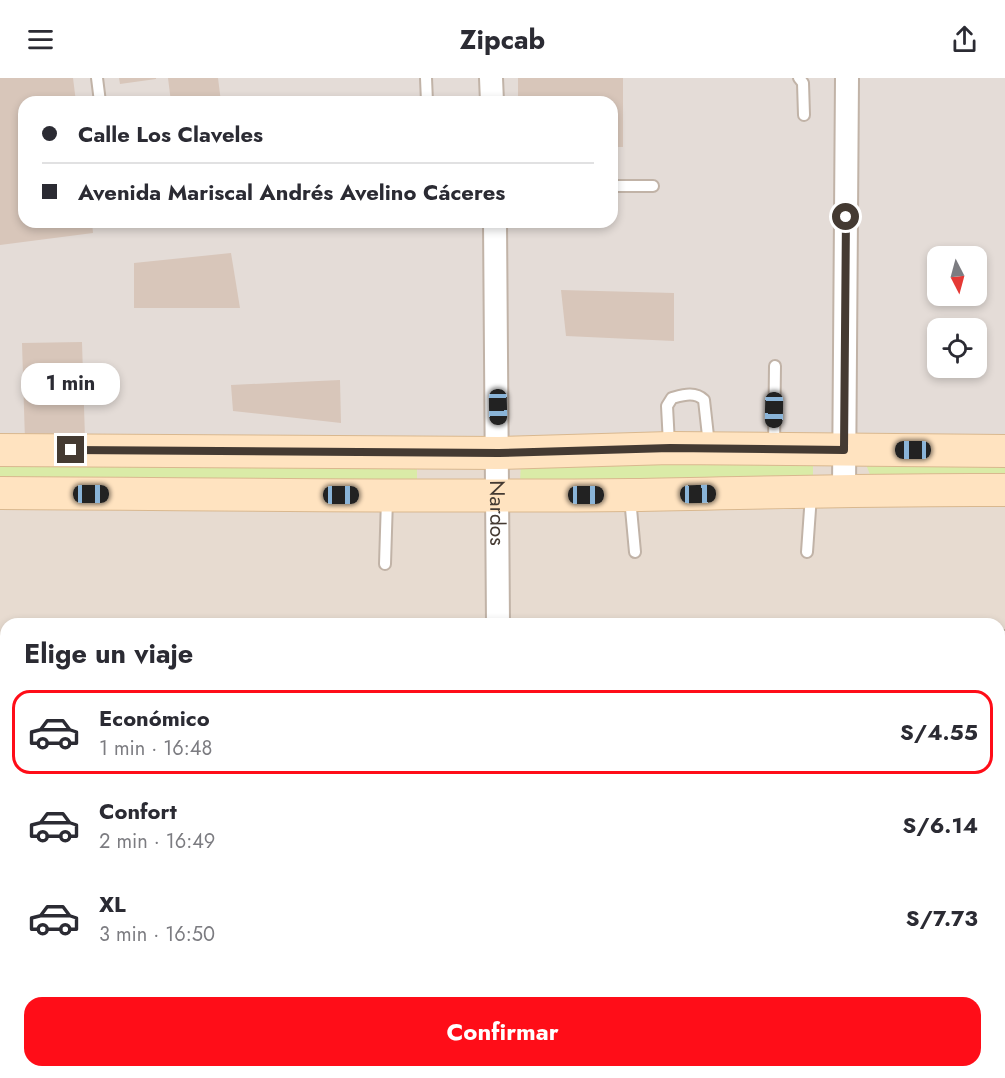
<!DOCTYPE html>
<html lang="es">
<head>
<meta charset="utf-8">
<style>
	:root { --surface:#fff; --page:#f2f2f3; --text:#2b2b33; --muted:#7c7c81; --line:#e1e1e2; --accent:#ff0d18 }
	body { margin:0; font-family:Jost,sans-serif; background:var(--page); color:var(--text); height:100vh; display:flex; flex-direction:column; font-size:22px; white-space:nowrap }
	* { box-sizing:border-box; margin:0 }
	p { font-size:20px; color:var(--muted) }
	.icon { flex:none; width:33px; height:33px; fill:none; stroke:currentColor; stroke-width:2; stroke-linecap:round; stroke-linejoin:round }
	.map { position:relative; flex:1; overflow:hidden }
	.side { position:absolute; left:0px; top:540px; width:1005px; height:460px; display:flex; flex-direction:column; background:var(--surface); border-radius:18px 18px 0 0; box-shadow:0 3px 9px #0003 }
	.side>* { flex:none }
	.hud { position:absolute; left:18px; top:18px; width:600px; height:132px; border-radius:18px; box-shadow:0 3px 9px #0003; display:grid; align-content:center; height:132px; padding:0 24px; background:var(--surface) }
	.needle { width:39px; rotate:174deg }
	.controls { position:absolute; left:927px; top:168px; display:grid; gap:12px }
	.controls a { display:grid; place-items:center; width:60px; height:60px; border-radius:12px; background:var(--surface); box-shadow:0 3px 9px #0003; font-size:30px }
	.end { position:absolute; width:27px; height:27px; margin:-14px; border:8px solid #443a32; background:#fff; box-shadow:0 0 0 3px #fff }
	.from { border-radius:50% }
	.bubble { position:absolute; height:42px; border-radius:18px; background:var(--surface); box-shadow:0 3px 9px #0003; font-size:20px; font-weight:700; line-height:42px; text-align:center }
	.car { position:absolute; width:18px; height:36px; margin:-18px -9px; border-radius:8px; box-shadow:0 0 4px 2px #0007; background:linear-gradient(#222 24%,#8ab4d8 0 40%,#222 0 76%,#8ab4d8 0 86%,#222 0) }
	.hud b { display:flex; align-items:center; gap:21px; height:57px; font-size:22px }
	.hud b+b { border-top:2px solid var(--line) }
	.hud i { width:15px; height:15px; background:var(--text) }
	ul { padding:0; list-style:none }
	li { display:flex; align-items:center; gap:18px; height:84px; margin:0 12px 9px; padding:0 12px; border:3px solid transparent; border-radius:18px }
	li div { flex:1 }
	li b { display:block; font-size:22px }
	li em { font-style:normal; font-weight:700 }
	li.on { border-color:var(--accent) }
	li>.icon { width:54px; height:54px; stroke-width:1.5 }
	h2 { padding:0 24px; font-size:27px; line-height:72px }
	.primary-button { display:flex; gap:12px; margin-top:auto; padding:12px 24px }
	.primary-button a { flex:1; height:69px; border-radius:18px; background:var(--accent); color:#fff; font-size:24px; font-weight:700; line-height:69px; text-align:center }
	header { display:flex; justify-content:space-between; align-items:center; height:78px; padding:0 24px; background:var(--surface); font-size:27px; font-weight:700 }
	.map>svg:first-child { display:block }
	.residential { fill:#e7dbd0; fill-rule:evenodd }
	.industrial { fill:#e4dcd7; fill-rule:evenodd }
	.green { fill:#daeba7 }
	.building { fill:#d8c6ba }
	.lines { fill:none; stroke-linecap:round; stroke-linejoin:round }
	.lane-casing { stroke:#c1b3a7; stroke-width:14 }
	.street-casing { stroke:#c1b3a7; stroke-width:26 }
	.secondary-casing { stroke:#d9b88f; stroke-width:34 }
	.path { stroke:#c2a894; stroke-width:4; stroke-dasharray:3 3; stroke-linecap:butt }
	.lane { stroke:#fff; stroke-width:10 }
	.street { stroke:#fff; stroke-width:22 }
	.secondary { stroke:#ffe3c0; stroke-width:32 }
	.route { stroke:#443a32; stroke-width:8 }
	.labels { text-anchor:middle; stroke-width:4.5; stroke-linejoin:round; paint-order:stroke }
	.street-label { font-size:21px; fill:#443a32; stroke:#fff }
</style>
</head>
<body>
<header><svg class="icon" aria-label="menu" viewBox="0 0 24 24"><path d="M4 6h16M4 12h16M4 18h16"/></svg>Zipcab<svg class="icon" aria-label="share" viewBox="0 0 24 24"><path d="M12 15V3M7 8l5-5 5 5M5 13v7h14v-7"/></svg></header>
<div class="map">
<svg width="1005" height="1000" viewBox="0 0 1005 1000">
	<rect width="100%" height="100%" fill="#f3eae2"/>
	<path class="residential" d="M0,368h1005v632h-1005zM6,546h993v448h-993z"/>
	<path class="industrial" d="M0,0h1005v368h-1005zM24,24h588v120h-588zM938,178h38v40h-38zM938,250h38v40h-38z"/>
	<g class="green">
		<path d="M813,379v21l-293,4 1,-20z"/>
		<path d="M865,384h140v16l-134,-1z"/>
		<path d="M0,389h417v15l-417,6z"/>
		<rect x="999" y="575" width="6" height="126"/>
	</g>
	<g class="building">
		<path d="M0,0h73l3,24h-52v120h68l1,11 -93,12z"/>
		<path d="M119,0h37v1l-36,5z"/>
		<path d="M168,0h50l3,24h-50z"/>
		<path d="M518,0h105v69h-11v-45h-94z"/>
		<path d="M231,175l9,55h-106v-45z"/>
		<path d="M561,212l113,3v48l-108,-5z"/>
		<path d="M82,264l3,97 -60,2 -3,-98z"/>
		<path d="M340,302l1,43 -108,-12 -2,-26z"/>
	</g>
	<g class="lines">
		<defs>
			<g id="lane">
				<path d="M97,0l3,24"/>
				<path d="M426,0l1,24"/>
				<path d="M799,0l4,5 1,32"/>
				<path d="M612,108h41"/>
				<path d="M669,366l-2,-38 5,-8c11,-3 23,-7 32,2l5,45"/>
				<path d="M774,370l1,-82"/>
				<path d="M630,420l5,54"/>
				<path d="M807,474l4,-57"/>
				<path d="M385,486l2,-65"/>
			</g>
			<g id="street">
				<path d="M491,0l1,24"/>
				<path id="s1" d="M495,144l3,402"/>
				<path d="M844,411l3,-411"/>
				<path d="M999,564h6"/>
				<path d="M0,572h6"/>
				<path d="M999,713h6"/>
				<path d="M0,722h6"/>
				<path d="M999,873h6"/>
				<path d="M0,878h6"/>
				<path d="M501,994l1,6"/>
			</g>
			<g id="secondary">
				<path d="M0,372l499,3 171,-5 335,3"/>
				<path d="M0,415c210,1 421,4 631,2 125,-2 249,-6 374,-5"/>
			</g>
		</defs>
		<use href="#lane" class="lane-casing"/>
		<use href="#street" class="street-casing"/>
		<use href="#secondary" class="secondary-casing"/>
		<g class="path">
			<path d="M999,612h6"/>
			<path d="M999,667h6"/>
			<path d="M858,994v6"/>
		</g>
		<use href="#lane" class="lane"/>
		<use href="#street" class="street"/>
		<use href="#secondary" class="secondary"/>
	</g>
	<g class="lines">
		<path class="route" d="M71,372l428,3 171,-5 174,2 2,-233"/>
	</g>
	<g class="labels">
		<g class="street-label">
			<text dy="7" stroke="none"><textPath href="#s1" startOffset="291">Nardos</textPath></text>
		</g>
	</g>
</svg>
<div class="controls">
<a><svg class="needle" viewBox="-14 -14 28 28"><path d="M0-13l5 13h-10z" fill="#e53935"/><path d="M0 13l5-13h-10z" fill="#7c7c81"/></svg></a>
<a><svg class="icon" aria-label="locate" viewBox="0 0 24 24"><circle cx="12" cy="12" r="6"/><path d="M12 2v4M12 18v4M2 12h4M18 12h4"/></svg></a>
</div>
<i class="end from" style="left:846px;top:139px"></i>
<i class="end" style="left:71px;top:372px"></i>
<div class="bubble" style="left:21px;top:285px;width:99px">1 min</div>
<i class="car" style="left:498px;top:329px;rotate:179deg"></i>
<i class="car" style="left:774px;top:332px;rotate:181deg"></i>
<i class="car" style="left:913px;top:372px;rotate:270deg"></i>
<i class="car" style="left:91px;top:416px;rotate:90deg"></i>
<i class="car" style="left:698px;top:416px;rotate:89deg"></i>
<i class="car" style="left:341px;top:417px;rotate:90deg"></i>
<i class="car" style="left:586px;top:417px;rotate:90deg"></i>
<div class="hud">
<b><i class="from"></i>Calle Los Claveles</b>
<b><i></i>Avenida Mariscal Andrés Avelino Cáceres</b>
</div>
<section class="side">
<h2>Elige un viaje</h2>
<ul>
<li class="on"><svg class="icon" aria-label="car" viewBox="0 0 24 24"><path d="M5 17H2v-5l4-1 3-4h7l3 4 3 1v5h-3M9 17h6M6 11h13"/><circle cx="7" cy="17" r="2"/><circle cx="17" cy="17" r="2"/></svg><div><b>Económico</b><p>1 min · 16:48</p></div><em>S/4.55</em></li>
<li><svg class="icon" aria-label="car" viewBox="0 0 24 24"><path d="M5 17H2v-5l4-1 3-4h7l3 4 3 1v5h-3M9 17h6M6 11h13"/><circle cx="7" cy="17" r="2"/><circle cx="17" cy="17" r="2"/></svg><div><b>Confort</b><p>2 min · 16:49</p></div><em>S/6.14</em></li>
<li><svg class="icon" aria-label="car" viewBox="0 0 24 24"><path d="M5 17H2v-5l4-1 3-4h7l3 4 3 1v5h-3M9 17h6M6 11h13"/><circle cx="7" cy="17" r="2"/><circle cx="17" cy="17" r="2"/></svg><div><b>XL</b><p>3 min · 16:50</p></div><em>S/7.73</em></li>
</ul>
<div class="primary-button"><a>Confirmar</a></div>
</section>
</div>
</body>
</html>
